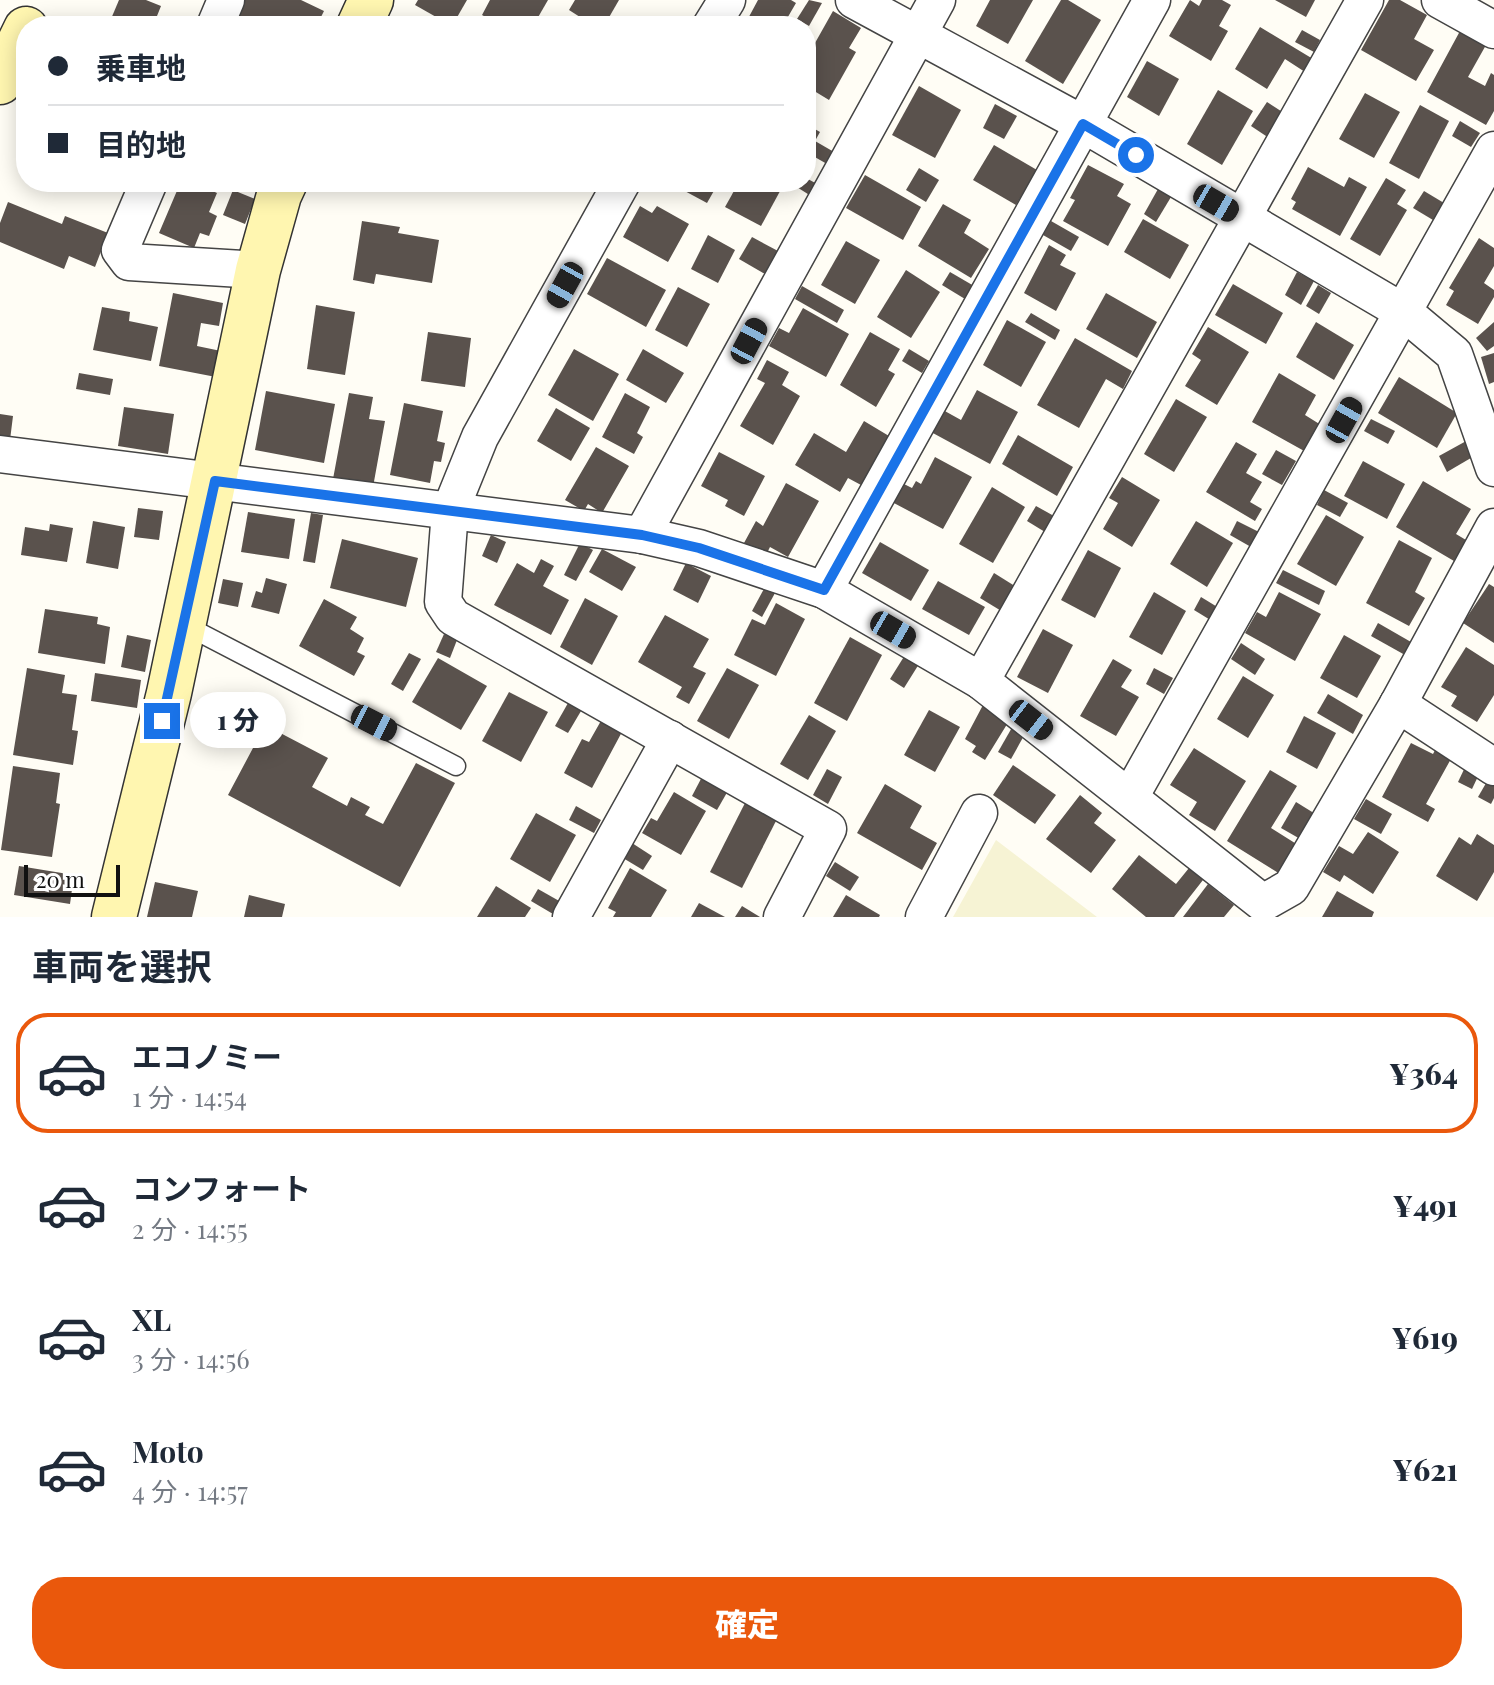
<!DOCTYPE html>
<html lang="ja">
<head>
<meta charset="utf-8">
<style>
	:root { --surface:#fff; --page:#f2f2f3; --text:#1f2937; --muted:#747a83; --line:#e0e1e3; --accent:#ea580c }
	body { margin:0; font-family:"Playfair Display","Noto Sans JP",serif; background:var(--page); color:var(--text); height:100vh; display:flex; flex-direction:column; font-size:30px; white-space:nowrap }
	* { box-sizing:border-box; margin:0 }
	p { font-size:26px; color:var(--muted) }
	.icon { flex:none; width:44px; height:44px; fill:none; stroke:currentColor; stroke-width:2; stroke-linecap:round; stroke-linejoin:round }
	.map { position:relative; height:917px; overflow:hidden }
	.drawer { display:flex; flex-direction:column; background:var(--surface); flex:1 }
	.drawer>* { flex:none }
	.guide { position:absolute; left:16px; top:16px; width:800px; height:176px; border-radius:32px; box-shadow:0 4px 20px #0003; display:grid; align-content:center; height:176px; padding:0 32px; background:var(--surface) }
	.scale { position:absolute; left:24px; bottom:20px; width:96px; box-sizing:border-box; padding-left:8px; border:4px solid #111; border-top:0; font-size:22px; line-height:28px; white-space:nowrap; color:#111; -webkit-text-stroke:6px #fff; paint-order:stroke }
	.end { position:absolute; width:36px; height:36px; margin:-18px; border:10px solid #1a73e8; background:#fff; box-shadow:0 0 0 4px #fff }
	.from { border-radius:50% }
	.bubble { position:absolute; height:56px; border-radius:28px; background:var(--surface); box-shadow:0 4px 20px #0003; font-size:26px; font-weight:800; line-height:56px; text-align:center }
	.car { position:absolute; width:24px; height:48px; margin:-24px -12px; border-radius:10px; box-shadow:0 0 6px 2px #0007; background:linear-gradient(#222 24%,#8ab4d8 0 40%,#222 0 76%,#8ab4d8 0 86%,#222 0) }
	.guide b { display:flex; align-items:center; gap:28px; height:76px; font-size:30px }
	.guide b+b { border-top:2px solid var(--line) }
	.guide i { width:20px; height:20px; background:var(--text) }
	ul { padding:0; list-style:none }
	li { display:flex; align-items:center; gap:24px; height:120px; margin:0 16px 12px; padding:0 16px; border:4px solid transparent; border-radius:32px }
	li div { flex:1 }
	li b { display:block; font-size:30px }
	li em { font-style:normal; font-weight:800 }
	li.active { border-color:var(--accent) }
	li>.icon { width:72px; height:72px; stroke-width:1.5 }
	h2 { padding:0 32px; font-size:36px; line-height:96px }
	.button { display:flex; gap:16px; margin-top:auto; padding:16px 32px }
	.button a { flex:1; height:92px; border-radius:32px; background:var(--accent); color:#fff; font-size:32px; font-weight:800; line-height:92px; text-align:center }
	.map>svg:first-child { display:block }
	.farmland { fill:#f6f3d4 }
	.building { fill:#5a524d }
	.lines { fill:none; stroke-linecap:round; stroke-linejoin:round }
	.lane-casing { stroke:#444; stroke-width:21 }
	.street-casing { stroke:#444; stroke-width:39 }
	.secondary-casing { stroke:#333; stroke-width:47 }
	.lane { stroke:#fff; stroke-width:18 }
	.street { stroke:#fff; stroke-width:36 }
	.secondary { stroke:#fff6b0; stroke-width:44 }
	.route { stroke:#1a73e8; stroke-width:10 }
</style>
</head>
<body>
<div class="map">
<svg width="1494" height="917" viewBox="0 0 1494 917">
	<rect width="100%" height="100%" fill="#fffdf5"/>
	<path class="farmland" d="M996,840l101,77h-144z"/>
	<g class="building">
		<path d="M119,0h27l15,6 -8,20h-45z"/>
		<path d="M245,0h56l23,11 -4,8 16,7h-78l-20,-10z"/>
		<path d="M418,0h49l-15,26 -37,-21z"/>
		<path d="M490,0h58l-15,26h-32l-19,-11z"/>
		<path d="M575,0h44l-15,26h-10l-25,-16z"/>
		<path d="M758,0h33l5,3 -11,19 7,4h-48z"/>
		<path d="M809,0l13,3 -13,23 -12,-7z"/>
		<path d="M990,0h43l-25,44 -32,-18z"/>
		<path d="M1061,0h7l33,20 -38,64 -38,-23z"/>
		<path d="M1190,0l9,6 3,-6h20l9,5 -12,21 9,5 -17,30 -42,-25z"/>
		<path d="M1275,0h40l-9,17z"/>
		<path d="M1389,0h11l27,15 -13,24 20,11 -18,31 -55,-31z"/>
		<path d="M833,11l28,17 -12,20 7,4 -27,48 -23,-14v-27z"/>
		<path d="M1260,27l53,32 -8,13 -20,-13 -18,30 -32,-20z"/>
		<path d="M1302,30l18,10 -6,12 -19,-10z"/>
		<path d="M1460,31l26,14 -18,32 17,9 6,-13 3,2v36l-8,14 -59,-33z"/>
		<path d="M1147,61l32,18 -20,37 -32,-19z"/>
		<path d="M919,86l42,24 -26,48 -43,-23z"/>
		<path d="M1218,90l35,21 -31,54 -35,-21z"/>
		<path d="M1365,93l35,19 -26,46 -35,-19z"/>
		<path d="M1267,102l17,11 -15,25 -18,-12z"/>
		<path d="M995,104l22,12 -13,23 -21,-11z"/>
		<path d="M1420,105l29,16 -30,58 -30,-16z"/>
		<path d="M1460,121l20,12 -9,14 -19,-11z"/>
		<path d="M806,124l14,8 -5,9 19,11 -7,12 -21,-12z"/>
		<path d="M994,145l43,25 -21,35 -43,-25z"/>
		<path d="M1088,165l36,19 -7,12 14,8 -23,42 -45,-25 12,-21 -5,-2z"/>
		<path d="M1308,167l36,20 5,-10 18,10 -27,49 -48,-27 4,-7 -5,-3z"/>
		<path d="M919,168l20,12 -13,22 -20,-12z"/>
		<path d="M865,175l56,32 -18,33 -57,-32z"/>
		<path d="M806,178l13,7 -8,11 -19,-12 14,-2z"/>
		<path d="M1386,178l20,12 -9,14 10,6 -27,46 -30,-17z"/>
		<path d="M193,182l24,11 -8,19 8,4 -8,20 -9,-3 -6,15 -35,-15 20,-47 10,4z"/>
		<path d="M233,182h29l-4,11z"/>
		<path d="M668,182h51l-12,21z"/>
		<path d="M739,182h46l-24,44 -36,-19z"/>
		<path d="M1158,189l13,8 -15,25 -12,-8z"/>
		<path d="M233,190l22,9 -10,25 -22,-9z"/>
		<path d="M1424,191l20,12 -11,17 -20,-12z"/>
		<path d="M8,202l54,22 3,-8 43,17 -13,34 -26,-11 -5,13 -64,-27v-19z"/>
		<path d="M943,204l28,16 -7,13 25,16 -18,29 -53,-32z"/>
		<path d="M640,206l12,7 5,-7 32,18 -21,38 -45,-25z"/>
		<path d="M1143,219l46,26 -19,34 -46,-27z"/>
		<path d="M362,221l38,6 -2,6 41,7 -7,43 -56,-9 -2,10 -21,-4z"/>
		<path d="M1051,221l28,16 -8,14 -28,-16z"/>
		<path d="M708,235l27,15 -17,33 -27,-14z"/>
		<path d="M752,237l26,14 -13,23 -26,-15z"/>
		<path d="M1479,238l15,10v18l-10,17 10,7v7l-16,27 -32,-19 8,-14 -5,-3z"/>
		<path d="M846,241l34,19 -25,44 -34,-19z"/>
		<path d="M1049,245l17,10 -6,10 16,8 -20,38 -32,-18z"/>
		<path d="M607,258l59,32 -20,37 -59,-33z"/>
		<path d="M906,270l34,22 -29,46 -34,-21z"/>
		<path d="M950,272l24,14 -9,13 -23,-14z"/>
		<path d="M1297,272l17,9 -13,24 -16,-10z"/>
		<path d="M1233,284l50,29 -17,31 -51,-29z"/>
		<path d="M1318,285l13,8 -12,21 -13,-8z"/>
		<path d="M802,286l42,24 -7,13 -42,-24z"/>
		<path d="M678,287l32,17 -23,43 -32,-17z"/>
		<path d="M173,293l50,10 -4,23 -18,-3 -4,23 24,5 -5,26 -57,-11z"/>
		<path d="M1106,293l51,29 -20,36 -51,-29z"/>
		<path d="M316,305l39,7 -10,63 -38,-6z"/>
		<path d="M102,307l28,5 -1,9 29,6 -7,34 -58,-11z"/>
		<path d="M803,308l46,26 -23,43 -57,-31 10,-18 10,5z"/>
		<path d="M1031,313l29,17 -5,10 -30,-18z"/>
		<path d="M1007,320l39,22 -25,45 -38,-22z"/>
		<path d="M1316,322l38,23 -20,35 -38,-23z"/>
		<path d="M1494,322v24l-7,5 -11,-13z"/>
		<path d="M1208,327l41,25 -32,53 -32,-19 16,-26 -9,-6z"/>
		<path d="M428,332l43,6 -6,49 -44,-6z"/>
		<path d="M870,332l30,17 -12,21 7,4 -19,33 -36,-22z"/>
		<path d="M1075,338l57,33 -9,18 -17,-10 -27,49 -42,-23z"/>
		<path d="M574,349l45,25 -26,47 -45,-26z"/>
		<path d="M643,349l41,24 -18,30 -40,-23z"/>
		<path d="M909,349l20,12 -7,12 -20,-12z"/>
		<path d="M1494,353v29l-5,2 -8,-27z"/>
		<path d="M767,360l22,12 -7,13 18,11 -27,49 -33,-19 25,-43 -8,-4z"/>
		<path d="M79,373l34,6 -3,16 -34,-6z"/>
		<path d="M1279,373l37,22 -11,20 16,10 -15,27 -54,-30z"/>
		<path d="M1399,377l58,36 -20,35 -59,-35z"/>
		<path d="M977,390l41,22 -28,52 -59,-32 12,-22 18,10z"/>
		<path d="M266,391l69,13 -11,59 -69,-13z"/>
		<path d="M349,393l24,4 -4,22 16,2 -12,66 -40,-8z"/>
		<path d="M625,393l25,14 -13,26 6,4 -9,17 -32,-17z"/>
		<path d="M1176,399l31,18 -33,55 -30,-18z"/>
		<path d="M404,403l39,8 -6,30 8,2 -4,19 -7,-1 -4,22 -40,-8z"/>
		<path d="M124,407l50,7 -6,40 -50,-8z"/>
		<path d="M556,408l34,20 -19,33 -34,-20z"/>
		<path d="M0,414l13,2 -3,24 -10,-1z"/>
		<path d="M1371,419l24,12 -7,13 -24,-13z"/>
		<path d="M864,421l25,15 -28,49 -13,-7 -8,14 -45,-27 19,-32 32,19z"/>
		<path d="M1018,435l55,32 -16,29 -55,-32z"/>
		<path d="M1468,440l8,15 -29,17 -8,-16z"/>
		<path d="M1236,442l21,12 -11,19 16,9 -12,20 12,7 -7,12 -49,-29z"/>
		<path d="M596,447l33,19 -27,47 -14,-9 -4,7 -19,-11z"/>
		<path d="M1276,450l20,11 -14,24 -20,-11z"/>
		<path d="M719,452l46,24 -21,40 -19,-10 3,-6 -27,-14z"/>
		<path d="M935,457l37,20 -29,52 -51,-27 10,-19 10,5 4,-7 5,3z"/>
		<path d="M1363,461l42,23 -18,35 -43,-23z"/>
		<path d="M1122,477l38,23 -28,47 -29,-18 15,-26 -9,-5z"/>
		<path d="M1423,481l48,28 -15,25 10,6 -12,21 -58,-34z"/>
		<path d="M786,483l33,18 -31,56 -18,-10 -4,8 -22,-12 12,-22 7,5z"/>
		<path d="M992,487l33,20 -32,56 -34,-19z"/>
		<path d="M1324,490l24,13 -8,14 -23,-12z"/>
		<path d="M1036,506l18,10 -9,16 -18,-11z"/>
		<path d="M138,508l25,3 -4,29 -25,-3z"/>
		<path d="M248,512l47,7 -6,40 -48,-7z"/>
		<path d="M311,513l12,2 -8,48 -12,-2z"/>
		<path d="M1326,515l38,22 -28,49 -39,-22z"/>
		<path d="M93,521l32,6 -7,42 -32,-6z"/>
		<path d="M1196,521l37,22 -26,44 -37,-23z"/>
		<path d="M1237,521l22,11 -8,15 -21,-12z"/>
		<path d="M50,524l23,4 -6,34 -46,-7 4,-28 24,4z"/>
		<path d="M491,535l15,7 -9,21 -15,-7z"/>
		<path d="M342,539l76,19 -12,49 -76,-19z"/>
		<path d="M1399,540l33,18 -17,34 10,6 -16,28 -43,-23z"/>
		<path d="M880,542l49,28 -18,31 -49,-28z"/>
		<path d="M580,543l13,7 -17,31 -12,-6z"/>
		<path d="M602,549l34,18 -14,24 -33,-19z"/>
		<path d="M1088,550l33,18 -26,50 -34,-18z"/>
		<path d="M541,559l13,7 -11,20 26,14 -18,35 -57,-30 23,-42 17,10z"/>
		<path d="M686,563l25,13 -13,27 -25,-13z"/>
		<path d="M1283,570l42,21 -6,14 -43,-22z"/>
		<path d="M994,573l24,15 -15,24 -23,-14z"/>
		<path d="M266,578l21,6 -8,30 -28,-7 5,-16 6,2z"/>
		<path d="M223,579l20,4 -5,24 -20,-4z"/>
		<path d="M938,581l47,26 -16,28 -47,-26z"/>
		<path d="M1489,584l5,3v56l-31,-20z"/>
		<path d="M765,587l10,6 -13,24 -10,-6z"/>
		<path d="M1154,592l32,19 -24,44 -33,-18z"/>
		<path d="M1279,592l42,22 -26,47 -50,-28 12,-21 9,5z"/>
		<path d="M1201,597l18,11 -7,13 -18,-11z"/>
		<path d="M585,598l33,18 -26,49 -32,-18z"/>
		<path d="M324,599l33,18 -7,12 14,9 -7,14 8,4 -11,20 -55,-30z"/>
		<path d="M776,603l29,16 -29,57 -42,-21 18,-36 13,6z"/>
		<path d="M45,609l53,8 -1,7 13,3 -5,37 -67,-11z"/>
		<path d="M665,615l44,24 -16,28 13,6 -17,31 -13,-7 6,-10 -44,-25z"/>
		<path d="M1378,623l33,19 -6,13 -34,-19z"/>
		<path d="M1043,629l30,16 -25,48 -31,-16z"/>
		<path d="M444,634l13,6 -7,18 -14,-6z"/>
		<path d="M127,635l24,5 -6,32 -24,-5z"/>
		<path d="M1344,635l37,21 -24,42 -37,-20z"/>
		<path d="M850,637l32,18 -35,66 -33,-18z"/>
		<path d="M1241,643l24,16 -10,16 -24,-16z"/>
		<path d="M1466,647l28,18v30l-17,27 -26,-16 6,-10 -16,-9z"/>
		<path d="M409,653l12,6 -18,32 -12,-7z"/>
		<path d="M905,655l14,9 -15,24 -14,-9z"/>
		<path d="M438,658l49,28 -26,44 -49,-28z"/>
		<path d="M1113,659l19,11 -11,17 18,10 -23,39 -36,-20z"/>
		<path d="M27,668l38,7 -3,18 15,2 -5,35 6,1 -5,34 -60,-10z"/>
		<path d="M727,668l32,17 -30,54 -32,-18z"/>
		<path d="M1154,668l19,10 -9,16 -18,-10z"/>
		<path d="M95,673l46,7 -4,28 -46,-7z"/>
		<path d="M1243,676l31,19 -26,43 -31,-19z"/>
		<path d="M509,692l39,20 -27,50 -39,-21z"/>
		<path d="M1328,694l35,21 -10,19 -36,-21z"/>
		<path d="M568,703l13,8 -13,22 -13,-7z"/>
		<path d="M983,705l26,16 -24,39 -13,-8 4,-6 -11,-7z"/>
		<path d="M929,710l31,17 -25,45 -31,-17z"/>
		<path d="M809,715l27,16 -28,49 -28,-16z"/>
		<path d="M1304,716l32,17 -19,36 -31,-17z"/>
		<path d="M602,719l21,11 -31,58 -28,-15 18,-34 7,3z"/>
		<path d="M247,722l15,8 3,-5 63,33 -16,29 35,19 4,-9 19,10 -5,8 18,9 33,-61 39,20 -55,104 -172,-92 25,-47 -15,-8z"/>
		<path d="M1014,724l12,8 -15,27 -13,-7z"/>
		<path d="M1411,743l22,11 3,-6 16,9 -26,47 9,5 -7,13 -46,-25z"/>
		<path d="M1194,748l52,33 -31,50 -26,-16 8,-13 -27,-17z"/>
		<path d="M1468,761l14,7 -10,21 -14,-7z"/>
		<path d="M1013,765l43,30 -21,29 -42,-29z"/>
		<path d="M13,766l47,7 -4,30 4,1 -8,53 -51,-7z"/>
		<path d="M827,769l15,8 -14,27 -15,-9z"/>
		<path d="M1270,770l27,16 -26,42 27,17 -18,29 -53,-33z"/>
		<path d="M703,775l26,14 -12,21 -25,-14z"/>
		<path d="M1489,778l5,2v18l-3,6 -13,-7z"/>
		<path d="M885,784l37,22 -12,22 27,15 -15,27 -65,-37z"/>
		<path d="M674,792l32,19 -25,44 -39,-22 9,-15 6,3z"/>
		<path d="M1080,795l22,18 -8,10 22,17 -25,33 -45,-34z"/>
		<path d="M1366,799l26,15 -11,20 -27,-15z"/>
		<path d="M1296,802l21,13 -15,25 -21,-12z"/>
		<path d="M745,803l32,16 -35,69 -32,-16z"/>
		<path d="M576,806l25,14 -7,13 -25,-13z"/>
		<path d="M536,813l40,22 -26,47 -40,-23z"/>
		<path d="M1368,832l31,20 -26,42 -29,-19 -4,7 -17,-10 16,-26 14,8z"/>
		<path d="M1477,834l17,11v27l-17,29 -41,-25 23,-39 12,8z"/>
		<path d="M632,843l20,13 -9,14 -20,-12z"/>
		<path d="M1139,855l37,29 13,-16 14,12 -29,37h-28l-34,-28z"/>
		<path d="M835,862l24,15 -9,14 -24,-15z"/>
		<path d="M19,866l55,9 -4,29 -56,-9z"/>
		<path d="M630,868l37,22 -16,27h-38l3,-5 -8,-4z"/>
		<path d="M155,882l43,9 -6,26h-45z"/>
		<path d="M1208,884l26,21 -10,12h-41z"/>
		<path d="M496,886l35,22 -6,9h-48z"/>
		<path d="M538,889l23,13 -8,12 -22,-13z"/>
		<path d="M1337,891l37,21 -2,5h-50z"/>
		<path d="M249,895l36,9 -3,13h-38z"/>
		<path d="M846,895l34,20 -1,2h-46z"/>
		<path d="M699,903l26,14h-34z"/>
		<path d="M742,906l18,11h-25z"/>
	</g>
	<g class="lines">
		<defs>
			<path id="lane" d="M185,625l271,141"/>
			<g id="street">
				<path d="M854,0l229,124 322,189 49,41 40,114"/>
				<path d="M1440,0l54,30"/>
				<path d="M215,26l11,-26"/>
				<path d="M711,26l16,-26"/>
				<path d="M149,182l-29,68 9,12 129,8"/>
				<path d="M622,182l-142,255 -30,74 -7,91 10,15 375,212 -46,88"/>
				<path d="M0,454l642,81 57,13 125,42 157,91 282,222 28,-16 107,-183 96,-177"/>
				<path d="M642,535l295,-535"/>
				<path d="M824,590l328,-590"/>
				<path d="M981,681l384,-681"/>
				<path d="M1398,704l96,63"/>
				<path d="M1130,797l364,-647"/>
				<path d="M571,917l99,-178"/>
				<path d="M924,917l55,-104"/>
			</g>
			<g id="secondary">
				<path d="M359,26l12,-26"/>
				<path d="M0,82l26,-53"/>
				<path d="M114,917l55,-224 89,-423 21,-75 6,-13"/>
			</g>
		</defs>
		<use href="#lane" class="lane-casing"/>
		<use href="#street" class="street-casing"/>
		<use href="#secondary" class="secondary-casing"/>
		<use href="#lane" class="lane"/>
		<use href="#street" class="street"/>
		<use href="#secondary" class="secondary"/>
	</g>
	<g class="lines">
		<path class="route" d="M162,721l53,-240 427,54 57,13 125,42 259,-466 53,31"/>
	</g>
</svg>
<div class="scale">20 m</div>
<i class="end from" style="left:1136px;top:155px"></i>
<i class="end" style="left:162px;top:721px"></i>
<div class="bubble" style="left:190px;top:692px;width:96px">1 分</div>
<i class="car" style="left:1216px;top:203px;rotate:120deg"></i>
<i class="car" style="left:565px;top:285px;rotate:209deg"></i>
<i class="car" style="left:749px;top:341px;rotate:28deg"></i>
<i class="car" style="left:1344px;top:420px;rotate:29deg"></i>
<i class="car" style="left:893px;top:630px;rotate:120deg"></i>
<i class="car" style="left:1031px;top:720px;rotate:128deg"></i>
<i class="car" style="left:374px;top:723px;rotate:117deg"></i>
<div class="guide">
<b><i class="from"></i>乗車地</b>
<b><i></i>目的地</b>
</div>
</div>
<section class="drawer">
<h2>車両を選択</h2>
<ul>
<li class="active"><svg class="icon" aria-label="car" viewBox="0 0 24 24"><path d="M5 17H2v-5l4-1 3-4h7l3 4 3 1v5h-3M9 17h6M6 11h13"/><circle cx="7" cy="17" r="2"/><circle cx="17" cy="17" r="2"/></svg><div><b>エコノミー</b><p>1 分 · 14:54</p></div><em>¥364</em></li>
<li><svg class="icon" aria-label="car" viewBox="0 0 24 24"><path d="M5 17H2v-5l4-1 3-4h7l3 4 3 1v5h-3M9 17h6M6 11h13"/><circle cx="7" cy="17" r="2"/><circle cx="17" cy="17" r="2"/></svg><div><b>コンフォート</b><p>2 分 · 14:55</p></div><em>¥491</em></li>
<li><svg class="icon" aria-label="car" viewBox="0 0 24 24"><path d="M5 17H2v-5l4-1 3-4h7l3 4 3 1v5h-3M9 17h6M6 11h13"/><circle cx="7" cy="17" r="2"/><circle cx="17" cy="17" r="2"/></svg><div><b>XL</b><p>3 分 · 14:56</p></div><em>¥619</em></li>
<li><svg class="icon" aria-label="car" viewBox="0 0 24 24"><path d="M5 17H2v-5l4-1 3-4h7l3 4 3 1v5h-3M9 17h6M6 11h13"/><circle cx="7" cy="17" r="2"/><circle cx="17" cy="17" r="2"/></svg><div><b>Moto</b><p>4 分 · 14:57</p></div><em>¥621</em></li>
</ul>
<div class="button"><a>確定</a></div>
</section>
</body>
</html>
